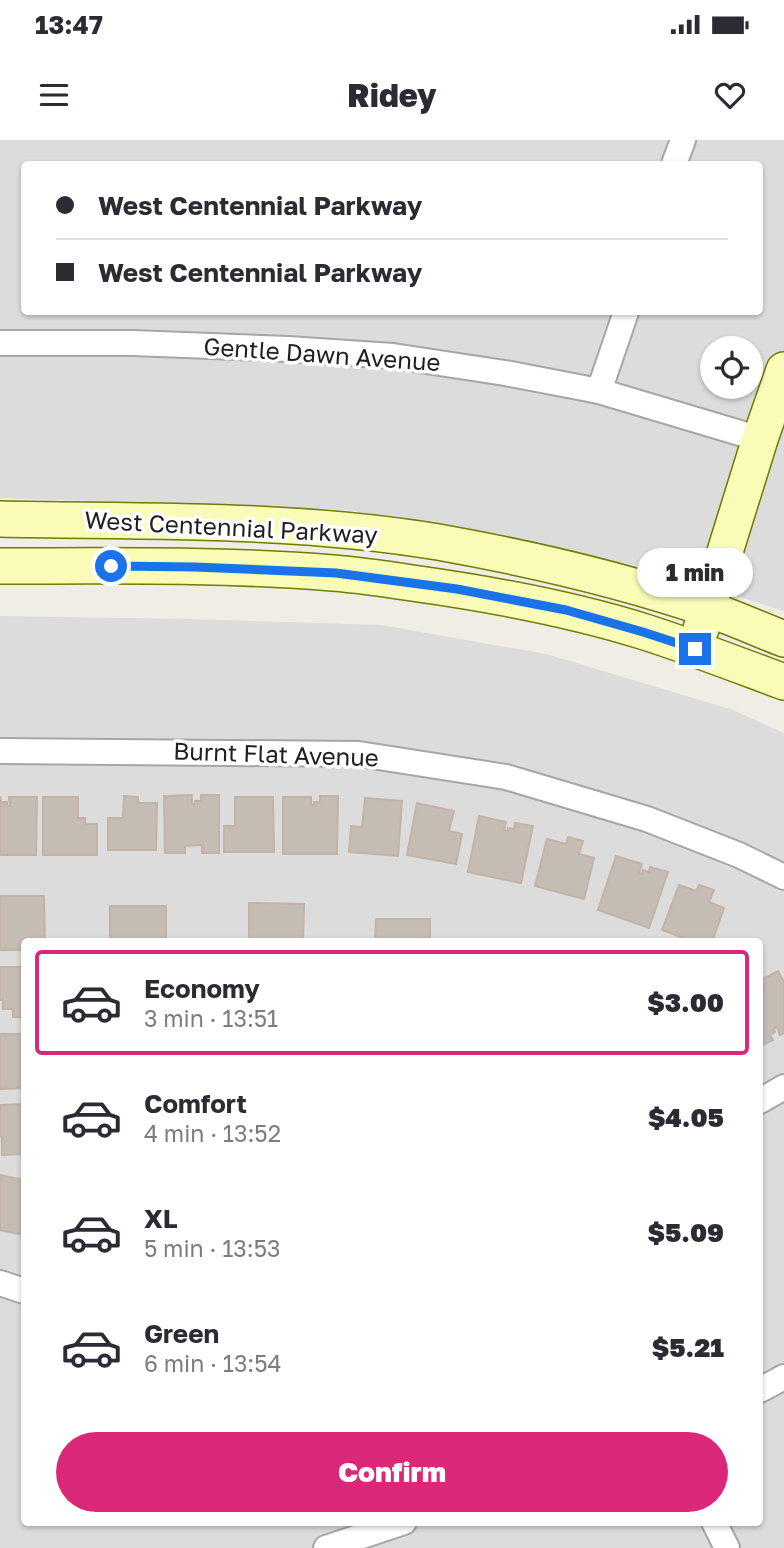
<!DOCTYPE html>
<html lang="en">
<head>
<meta charset="utf-8">
<style>
	:root { --surface:#fff; --page:#f7f7f7; --text:#2b2b33; --muted:#7c7c81; --line:#e1e1e2; --accent:#db2777 }
	body { margin:0; font-family:"Golos Text",sans-serif; background:var(--page); color:var(--text); height:100vh; display:flex; flex-direction:column; font-size:26px; white-space:nowrap }
	* { box-sizing:border-box; margin:0 }
	p { font-size:23px; color:var(--muted) }
	.icon { flex:none; width:38px; height:38px; fill:none; stroke:currentColor; stroke-width:2; stroke-linecap:round; stroke-linejoin:round }
	.map { position:relative; flex:1; overflow:hidden }
	.panel { position:absolute; left:21px; top:798px; width:742px; height:588px; display:flex; flex-direction:column; background:var(--surface); border-radius:7px; box-shadow:0 2px 5px #0004 }
	.panel>* { flex:none }
	.hud { position:absolute; left:21px; top:21px; width:742px; height:154px; border-radius:7px; box-shadow:0 2px 5px #0004; display:grid; align-content:center; height:154px; padding:0 35px; background:var(--surface) }
	.tools { position:absolute; left:700px; top:196px; display:grid; gap:14px }
	.tools a { display:grid; place-items:center; width:63px; height:63px; border-radius:50%; background:var(--surface); box-shadow:0 2px 5px #0004; font-size:35px }
	.end { position:absolute; width:32px; height:32px; margin:-16px; border:9px solid #1a73e8; background:#fff; box-shadow:0 0 0 4px #fff }
	.from { border-radius:50% }
	.bubble { position:absolute; height:49px; border-radius:24px; background:var(--surface); box-shadow:0 2px 5px #0004; font-size:23px; font-weight:800; line-height:49px; text-align:center }
	.hud b { display:flex; align-items:center; gap:24px; height:66px; font-size:26px }
	.hud b+b { border-top:2px solid var(--line) }
	.hud i { width:18px; height:18px; background:var(--text) }
	ul { padding:12px 0 0; list-style:none }
	li { display:flex; align-items:center; gap:21px; height:105px; margin:0 14px 10px; padding:0 21px; border:4px solid transparent; border-radius:7px }
	li div { flex:1 }
	li b { display:block; font-size:26px }
	li em { font-style:normal; font-weight:800 }
	li.selected { border-color:var(--accent) }
	li>.icon { width:63px; height:63px; stroke-width:1.5 }
	.cta { display:flex; gap:14px; margin-top:auto; padding:14px 35px }
	.cta a { flex:1; height:80px; border-radius:42px; background:var(--accent); color:#fff; font-size:28px; font-weight:800; line-height:80px; text-align:center }
	.status { display:flex; justify-content:space-between; align-items:center; height:49px; padding:0 35px; background:var(--surface); direction:ltr }
	.status svg { height:19px; fill:currentColor }
	header { display:flex; justify-content:space-between; align-items:center; height:91px; padding:0 35px; background:var(--surface); font-size:32px; font-weight:800 }
	.map>svg:first-child { display:block }
	.residential { fill:#dddcdc; fill-rule:evenodd }
	.building { fill:#c5bcb4; stroke:#c3b3a6; stroke-width:2 }
	.lines { fill:none; stroke-linecap:round; stroke-linejoin:round }
	.street-casing { stroke:#a6a6a6; stroke-width:28 }
	.secondary-casing { stroke:#6e7c00; stroke-width:38 }
	.street { stroke:#fff; stroke-width:24 }
	.secondary { stroke:#f8fcb7; stroke-width:35 }
	.route { stroke:#1a73e8; stroke-width:9 }
	.labels { text-anchor:middle; stroke-width:7; stroke-linejoin:round; paint-order:stroke }
	.street-label { font-size:24px; fill:#1f1f1f; stroke:#fff }
</style>
</head>
<body>
<div class="status"><b>13:47</b><svg viewBox="0 0 49 12"><path d="M0 12V9h3v3zM5 12V6h3v6zM10 12V3h3v9zM15 12V0h3v12zM26 1h20v11H26zM47 4h2v5h-2z"/></svg></div>
<header><svg class="icon" aria-label="menu" viewBox="0 0 24 24"><path d="M4 6h16M4 12h16M4 18h16"/></svg>Ridey<svg class="icon" aria-label="heart" viewBox="0 0 24 24"><path d="M12 20l-8-8c-3-5 5-10 8-4 3-6 11-1 8 4z"/></svg></header>
<div class="map">
<svg width="784" height="1408" viewBox="0 0 784 1408">
	<rect width="100%" height="100%" fill="#f0ede5"/>
	<g class="residential">
		<path d="M0,0h784v471l-135,-43 -299,-58 -350,-12zM24,24h736v148h-736zM712,208h39v39h-39z"/>
		<path d="M0,476l188,3 193,6 165,29 187,56 51,23v815h-784zM24,802h736v580h-736z"/>
	</g>
	<g class="building">
		<path d="M192,655v9h3v-3h6v-6h18v58h-17v-8l-17,1v7h-20l-1,-57z"/>
		<path d="M0,656l1,6h6v4h3l-1,-9h28l-1,58h-36z"/>
		<path d="M124,656l14,1v6h19l-1,47h-48v-32h15z"/>
		<path d="M320,656h18l-1,58h-54v-57h28v8h3v-3h6z"/>
		<path d="M43,657h35v21h7v6h12v31h-54z"/>
		<path d="M235,657h38l1,55h-50v-26h11z"/>
		<path d="M365,658l37,3 -4,55 -49,-4 2,-26 11,1z"/>
		<path d="M417,663l37,8 -5,20 13,3 -6,30 -49,-9z"/>
		<path d="M479,676l27,6 -2,8 4,1v-3l6,1 1,-6 18,3 -12,57 -53,-11z"/>
		<path d="M568,697l15,4 -4,13 15,4 -10,41 -49,-13 12,-47 19,5z"/>
		<path d="M616,716l26,8 -3,9 3,1 1,-4 6,2 1,-5 18,5 -19,56 -51,-18z"/>
		<path d="M679,745l17,6 3,-6 15,5 -5,12 15,6 -12,34h-18l-32,-12z"/>
		<path d="M0,756h44l1,46h-21v8h-24z"/>
		<path d="M249,763l55,1 -1,38 -54,-1z"/>
		<path d="M110,766h56v33h-11v3h-45z"/>
		<path d="M376,779h54v23h-55z"/>
		<path d="M0,827h24v50h-11v-8h-10v-9h-3z"/>
		<path d="M778,831l6,11v51l-4,2 -3,-8 -3,2 1,3 -5,3 3,5 -13,6v-57l4,-2 -3,-7z"/>
		<path d="M0,894h24v54l-24,1z"/>
		<path d="M24,964v50l-22,1v-18h-2v-32z"/>
		<path d="M0,1035l24,5v55l-24,-5z"/>
	</g>
	<g class="lines">
		<defs>
			<g id="street">
				<path d="M674,24l9,-24"/>
				<path d="M0,203h133l155,6 105,7 112,17 94,18 161,48"/>
				<path d="M599,251l27,-79"/>
				<path d="M0,611l359,3 147,23 141,42 92,36 45,22"/>
				<path d="M760,961l24,-14"/>
				<path d="M0,1143l24,8"/>
				<path d="M760,1250l24,-13"/>
				<path d="M714,1382l13,26"/>
				<path d="M326,1408l78,-26"/>
			</g>
			<g id="secondary">
				<path d="M0,379c146,3 294,-1 438,23 90,16 181,37 267,66 27,9 53,21 79,31"/>
				<path d="M0,426c111,0 223,-2 333,7 26,2 53,6 79,10 79,11 157,25 233,49 47,15 93,33 139,50"/>
				<path d="M701,489l59,-190 24,-69"/>
			</g>
		</defs>
		<use href="#street" class="street-casing"/>
		<use href="#secondary" class="secondary-casing"/>
		<use href="#street" class="street"/>
		<use href="#secondary" class="secondary"/>
	</g>
	<g class="lines">
		<path class="route" d="M111,426l84,1 141,6 121,16 109,21 77,22 52,17"/>
	</g>
	<g class="labels">
		<g class="street-label">
			<text transform="translate(322 215) rotate(4)" y="8">Gentle Dawn Avenue</text>
			<text transform="translate(231 388) rotate(3)" y="8">West Centennial Parkway</text>
			<text transform="translate(276 615) rotate(2)" y="8">Burnt Flat Avenue</text>
		</g>
	</g>
</svg>
<div class="tools">
<a><svg class="icon" aria-label="locate" viewBox="0 0 24 24"><circle cx="12" cy="12" r="6"/><path d="M12 2v4M12 18v4M2 12h4M18 12h4"/></svg></a>
</div>
<i class="end from" style="left:111px;top:426px"></i>
<i class="end" style="left:695px;top:509px"></i>
<div class="bubble" style="left:637px;top:408px;width:116px">1 min</div>
<div class="hud">
<b><i class="from"></i>West Centennial Parkway</b>
<b><i></i>West Centennial Parkway</b>
</div>
<section class="panel">
<ul>
<li class="selected"><svg class="icon" aria-label="car" viewBox="0 0 24 24"><path d="M5 17H2v-5l4-1 3-4h7l3 4 3 1v5h-3M9 17h6M6 11h13"/><circle cx="7" cy="17" r="2"/><circle cx="17" cy="17" r="2"/></svg><div><b>Economy</b><p>3 min · 13:51</p></div><em>$3.00</em></li>
<li><svg class="icon" aria-label="car" viewBox="0 0 24 24"><path d="M5 17H2v-5l4-1 3-4h7l3 4 3 1v5h-3M9 17h6M6 11h13"/><circle cx="7" cy="17" r="2"/><circle cx="17" cy="17" r="2"/></svg><div><b>Comfort</b><p>4 min · 13:52</p></div><em>$4.05</em></li>
<li><svg class="icon" aria-label="car" viewBox="0 0 24 24"><path d="M5 17H2v-5l4-1 3-4h7l3 4 3 1v5h-3M9 17h6M6 11h13"/><circle cx="7" cy="17" r="2"/><circle cx="17" cy="17" r="2"/></svg><div><b>XL</b><p>5 min · 13:53</p></div><em>$5.09</em></li>
<li><svg class="icon" aria-label="car" viewBox="0 0 24 24"><path d="M5 17H2v-5l4-1 3-4h7l3 4 3 1v5h-3M9 17h6M6 11h13"/><circle cx="7" cy="17" r="2"/><circle cx="17" cy="17" r="2"/></svg><div><b>Green</b><p>6 min · 13:54</p></div><em>$5.21</em></li>
</ul>
<div class="cta"><a>Confirm</a></div>
</section>
</div>
</body>
</html>
